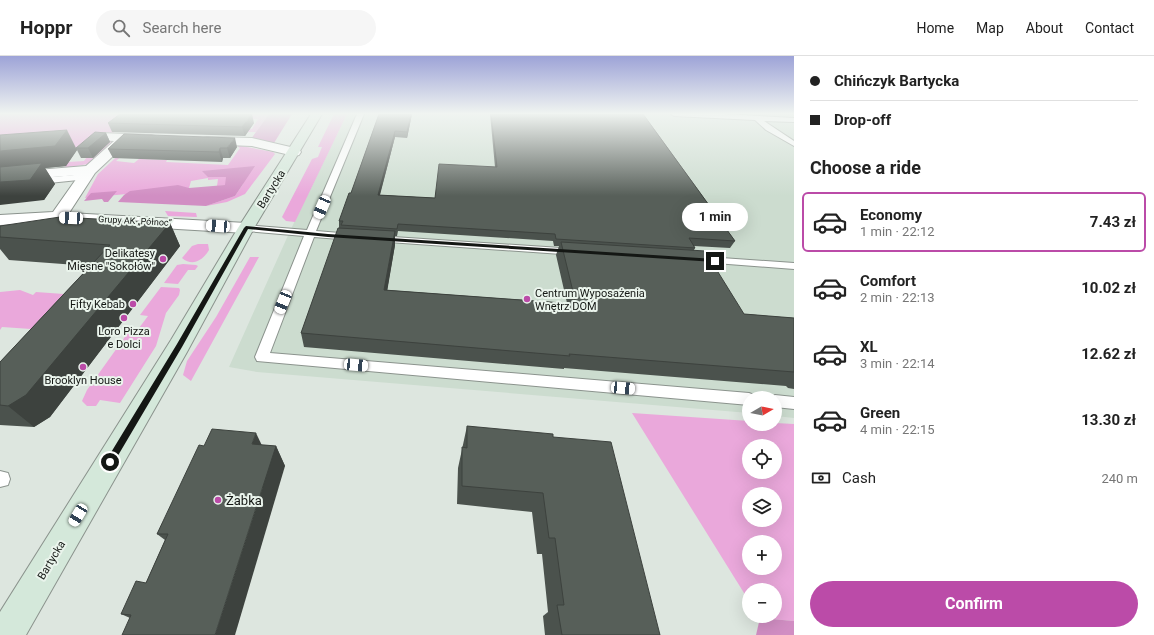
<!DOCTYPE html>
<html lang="en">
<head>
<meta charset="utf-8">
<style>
	:root { --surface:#fff; --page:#f6f6f6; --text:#222; --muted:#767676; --line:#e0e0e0; --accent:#bb4ba8 }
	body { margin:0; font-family:Roboto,sans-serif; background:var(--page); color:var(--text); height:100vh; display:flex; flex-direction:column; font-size:15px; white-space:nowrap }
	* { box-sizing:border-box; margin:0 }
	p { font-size:13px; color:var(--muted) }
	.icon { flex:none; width:22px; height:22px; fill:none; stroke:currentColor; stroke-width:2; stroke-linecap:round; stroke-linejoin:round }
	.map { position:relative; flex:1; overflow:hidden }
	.side { display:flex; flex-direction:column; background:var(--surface); width:360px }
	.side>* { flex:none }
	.top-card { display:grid; align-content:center; height:88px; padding:0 16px; background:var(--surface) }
	.needle { width:26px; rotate:80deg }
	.controls { position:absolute; left:742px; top:335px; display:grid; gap:8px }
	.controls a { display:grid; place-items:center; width:40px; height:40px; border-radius:50%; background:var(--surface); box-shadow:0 4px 16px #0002; font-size:20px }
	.end { position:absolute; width:18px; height:18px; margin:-9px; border:5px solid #141714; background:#fff; box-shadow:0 0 0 2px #fff }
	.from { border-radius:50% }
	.bubble { position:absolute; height:28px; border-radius:14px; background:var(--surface); box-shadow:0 4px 16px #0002; font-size:13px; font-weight:700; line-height:28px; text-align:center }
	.car { position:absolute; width:12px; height:24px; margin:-12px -6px; border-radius:5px; box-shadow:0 0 3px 1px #0007; background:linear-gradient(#fff 24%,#345 0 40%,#fff 0 76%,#345 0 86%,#fff 0) }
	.top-card b { display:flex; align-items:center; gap:14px; height:38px; font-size:15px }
	.top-card b+b { border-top:1px solid var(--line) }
	.top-card i { width:10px; height:10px; background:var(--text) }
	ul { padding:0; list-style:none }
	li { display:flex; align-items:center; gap:12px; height:60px; margin:0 8px 6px; padding:0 8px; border:2px solid transparent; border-radius:6px }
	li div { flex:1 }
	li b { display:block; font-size:15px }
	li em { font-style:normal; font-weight:700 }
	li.selected { border-color:var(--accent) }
	li>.icon { width:36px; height:36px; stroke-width:1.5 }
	h2 { padding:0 16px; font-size:18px; line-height:48px }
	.pay { display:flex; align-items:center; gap:10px; height:44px; padding:0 16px; font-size:15px }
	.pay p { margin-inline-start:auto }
	.cta { display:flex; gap:8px; margin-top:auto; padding:8px 16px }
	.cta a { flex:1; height:46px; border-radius:24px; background:var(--accent); color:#fff; font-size:16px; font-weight:700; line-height:46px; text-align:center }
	header { display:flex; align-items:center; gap:24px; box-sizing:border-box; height:56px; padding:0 20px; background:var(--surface); border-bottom:1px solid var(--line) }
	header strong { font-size:19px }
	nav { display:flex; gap:22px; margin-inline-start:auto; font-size:14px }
	.search { width:280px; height:36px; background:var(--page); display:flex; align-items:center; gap:10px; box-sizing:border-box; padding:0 14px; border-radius:22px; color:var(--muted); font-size:15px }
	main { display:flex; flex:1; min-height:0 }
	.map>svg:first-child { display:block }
	.built { fill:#ccdccf }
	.green { fill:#eaa8db; fill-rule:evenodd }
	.forest { fill:#d18ec3 }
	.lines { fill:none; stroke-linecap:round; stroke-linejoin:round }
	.lane-casing { stroke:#8b938d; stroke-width:2 }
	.street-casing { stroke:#8b938d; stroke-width:2 }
	.secondary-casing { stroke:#8b938d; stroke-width:2 }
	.lane { fill:#fff; fill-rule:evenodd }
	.street { fill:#fff; fill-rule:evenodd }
	.secondary { fill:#d4e8da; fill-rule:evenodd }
	.wall { fill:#4b524d; fill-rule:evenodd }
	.shaded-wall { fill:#3d423e }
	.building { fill:#575f59; stroke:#3d423e }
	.route { fill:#141714 }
	.poi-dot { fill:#bb4ba8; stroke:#eaf4ec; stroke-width:1.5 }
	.labels { text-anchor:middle; stroke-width:4; stroke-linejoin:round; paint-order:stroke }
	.far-street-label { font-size:9px; fill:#141714; stroke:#eaf4ec }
	.street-label { font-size:11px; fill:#141714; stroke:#eaf4ec }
	.poi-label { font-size:11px; fill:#141714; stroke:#eaf4ec; text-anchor:end }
	.near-poi-label { font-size:13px; fill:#141714; stroke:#eaf4ec; text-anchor:start }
</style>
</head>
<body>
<header>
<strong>Hoppr</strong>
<div class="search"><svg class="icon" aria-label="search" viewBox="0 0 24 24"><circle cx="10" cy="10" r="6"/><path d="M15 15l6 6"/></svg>Search here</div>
<nav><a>Home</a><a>Map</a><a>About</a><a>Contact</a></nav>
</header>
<main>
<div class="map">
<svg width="794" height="579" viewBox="0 0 794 579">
	<rect width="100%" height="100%" fill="#dde6df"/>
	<path class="built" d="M347,58h447v304l-19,-2v-18h-26v15l-492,-41 -28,-5 61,-136z"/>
	<g class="green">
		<path d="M0,58h269l-13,18h-10l3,-3h3l6,-10 -135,6 -10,8 -12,-1 -1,2 15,7 -27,23 -24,4 4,-6 16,-1 3,-4 8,-1 3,-5c-20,-8 -75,5 -98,9z"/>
		<path d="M334,58h13l-52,108 -9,-1 -4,-4 30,-58 6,-2 4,-10h-4z"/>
		<path d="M236,89l37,7 2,2 -30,40 -18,8 -21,4 29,-10 8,-12 -26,2 1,-7 -10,1v-2l-17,3 -2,7 -104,10 13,-24 27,-25h4l-13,12 18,2 5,-4 28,1 -1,2 62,3 12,-17z"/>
		<path d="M165,155l31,2 1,4 -29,-1z"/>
		<path d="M198,188h10l1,6c-6,10 -16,17 -27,8l10,-12z"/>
		<path d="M250,201h9l-68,124 -8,-6 4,-14 29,-44z"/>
		<path d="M183,208l13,1 2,1 -3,4h-7l-10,14 -14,-1 13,-18z"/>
		<path d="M161,231l18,1 1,2 -1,5 -13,18 -10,33 -36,57 -20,-3 -4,6h-9l-5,-5 5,-11 45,-63 7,1 9,-12 -8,-1z"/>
		<path d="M20,234l13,5 3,-3 28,2 -33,35 -29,-2 -2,3v-38z"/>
		<path d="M632,357l117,8v3h26v-1l19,1v197l-34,-3 -1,-2h16v-26h-26v11zM749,390h26v26h-26zM749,438h26v26h-26zM749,486h26v26h-26z"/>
	</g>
	<g class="forest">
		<path d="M269,58h23l-18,29 -23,-4z"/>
		<path d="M255,110l-20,30 -29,10 -88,-4 6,-7 6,-4 48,-6 11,3 36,-3 1,-8h-18l-6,-6z"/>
		<path d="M117,135l-9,11h-4l-2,-3 -18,2 7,-8z"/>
		<path d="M760,562l34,3v14h-38z"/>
	</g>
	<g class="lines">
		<defs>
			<g id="lane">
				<path d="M357,58h7l-48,117 36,3 5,3 -5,3 -38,-3 -44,116 479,40 5,2 2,3h-7v7l-492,-44 -2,-4 49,-121 -58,-5 -5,-3 5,-3 61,5z"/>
				<path d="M671,58h53l70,4v4l-30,-1 30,20v5l-28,-16 -11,-10 -81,-4z"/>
				<path d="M85,118l3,1 1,2 -1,2 -88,9v-6z"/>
				<path d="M378,180l198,13 5,3 -5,3 -202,-14 -1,-2z"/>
				<path d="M693,200l101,7v6l-105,-8 -1,-2 1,-2z"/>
				<path d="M775,339l19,2v12l-19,-2v-9h-6z"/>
				<path d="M0,415l8,2 2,6 -2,6 -8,2z"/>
			</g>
			<g id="street">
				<path d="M100,77l51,2 4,1 2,3 -2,3h-27l-33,31 -26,40 177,10 6,1 2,4 -2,4 -6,1 -188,-11 -58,3v-10l53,-3 26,-37 -79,6v-8l86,-7 28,-25 -18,-1 -2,-3 2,-3z"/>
				<path d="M207,81l45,1 47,11 2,3 -2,3 -5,1 -42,-10 -49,-2 -2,-3 2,-3z"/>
			</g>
			<path id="secondary" d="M311,58h11l-68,114 -67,124 -161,283h-26v-23l171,-272 67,-112z"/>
		</defs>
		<use href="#lane" class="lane-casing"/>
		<use href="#street" class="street-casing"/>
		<use href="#secondary" class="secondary-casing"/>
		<use href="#lane" class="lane"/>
		<use href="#street" class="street"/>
		<use href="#secondary" class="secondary"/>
	</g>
	<g class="wall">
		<path d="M379,58h33l-5,24 -12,-1 -15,58 55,3 60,-31 -5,-53h153l92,127 -5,7 -36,-2 1,2 -1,2 50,64 50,4v71l-6,-1 -2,-2 -222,-18v1l-260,-22 -3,-14 38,-105v-7l12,-28zM398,175l155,10 1,5h5l-3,9 11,48 -180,-13 8,-45v-9h2z"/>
		<path d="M108,67h146l-9,13 -133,-4z"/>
		<path d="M106,77l4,9 -17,16h-12l-4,-8 -11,16 -21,2 10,16 -11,16 -44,-65 76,13z"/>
		<path d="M237,91l-7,11h-7l-1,4 -109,-4 -5,-9z"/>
		<path d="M170,167l10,23 -130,171 -16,10 -34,-2v-63l90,-96 -81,-6 -9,-11v-23z"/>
		<path d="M467,370l86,11 107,198h-115l-2,-19 5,-4 -6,-58h-5l-5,-42 -75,-8 1,-36z"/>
		<path d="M261,389l15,1 9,20 -155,152 -9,-4 25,-31 19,-43 -8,-6 47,-88z"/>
	</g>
	<g class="shaded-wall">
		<path d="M252,58l2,9 -9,13 -3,-9z"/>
		<path d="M411,58h1l-5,24v-6z"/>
		<path d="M67,74l10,20 -11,16 -21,2 10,16 -11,16 -44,5v-54z"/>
		<path d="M395,75v6l-17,64v-6z"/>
		<path d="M106,77l4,9 -17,16 -5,-10z"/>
		<path d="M235,82l2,9 -7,11 -3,-10z"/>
		<path d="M220,92l3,10 -1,4 -3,-10z"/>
		<path d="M170,167l10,23 -130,171 -16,10 -26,-21z"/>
		<path d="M395,175v14l-10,59 -1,-14z"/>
		<path d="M256,377l10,21 -14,-10z"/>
		<path d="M276,390l9,20 -50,169h-20z"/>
	</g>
	<g class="building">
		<path d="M120,58h132l-10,13 -134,-4z"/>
		<path d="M379,58h32l-4,18 -12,-1 -17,64 57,3 4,-34 58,3 -6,-53h152l92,127 -46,-3 6,10 -139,-9 -1,-5 -157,-10 -1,5 -56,-4 2,-4h-4l10,-28h2z"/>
		<path d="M67,74l-12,16 -55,5v-16z"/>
		<path d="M95,76l11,1 -18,15h-12z"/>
		<path d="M124,78l111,4 -8,10h-7l-1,4 -111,-3z"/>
		<path d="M42,107l-12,17 -30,2v-15z"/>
		<path d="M60,161l110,6 -144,172 -18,11 -8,-1v-43l110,-117 -110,-8v-11z"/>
		<path d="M338,172l57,3 -11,59 192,14 -15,-62 144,9 39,63 50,4v54l-225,-18 1,2 -269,-23z"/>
		<path d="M467,370l86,8v3l58,5 49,193h-98l-5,-30h7l-9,-67h-6l-6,-45 -81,-7v-39l5,1z"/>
		<path d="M212,373l44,4 -4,11 24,2 -61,189h-93l9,-20 -10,-1 15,-33 10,2 22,-49h-11l42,-89 5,1z"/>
	</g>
	<linearGradient id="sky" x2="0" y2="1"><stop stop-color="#9da3d7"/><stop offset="0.41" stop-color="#f0f4f1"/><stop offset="1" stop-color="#f0f4f1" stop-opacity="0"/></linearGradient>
	<rect width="794" height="140" fill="url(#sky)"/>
	<path class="route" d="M246,170l82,8 387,25 3,2 -3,1 -387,-25 -80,-8 -66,118 -69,117h-6v-5l70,-115 67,-116z"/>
	<g class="poi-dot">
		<circle cx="163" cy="203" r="4"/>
		<circle cx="527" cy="243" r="4"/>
		<circle cx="133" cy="248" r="4"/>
		<circle cx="124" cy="262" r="4"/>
		<circle cx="83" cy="311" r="4"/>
		<circle cx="218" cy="444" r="4"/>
	</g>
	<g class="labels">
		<g class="far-street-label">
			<text transform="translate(135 165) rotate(3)" y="3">Grupy AK „Północ”</text>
		</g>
		<g class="street-label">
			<text transform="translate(271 133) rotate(-58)" y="4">Bartycka</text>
			<text transform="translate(51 504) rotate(-59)" y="4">Bartycka</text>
		</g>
		<g class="poi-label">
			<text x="155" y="201">Delikatesy<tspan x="155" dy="13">Mięsne "Sokołów"</tspan></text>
			<text x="535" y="241" text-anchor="start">Centrum Wyposażenia<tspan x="535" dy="13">Wnętrz DOM</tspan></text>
			<text x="125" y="252">Fifty Kebab</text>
			<text x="124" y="279" text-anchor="middle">Loro Pizza<tspan x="124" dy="13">e Dolci</tspan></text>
			<text x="83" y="328" text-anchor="middle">Brooklyn House</text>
		</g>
		<g class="near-poi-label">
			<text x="226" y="449">Żabka</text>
		</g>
	</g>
</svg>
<div class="controls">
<a><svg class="needle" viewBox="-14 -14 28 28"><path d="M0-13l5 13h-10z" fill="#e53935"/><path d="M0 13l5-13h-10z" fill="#767676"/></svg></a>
<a><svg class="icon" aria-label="locate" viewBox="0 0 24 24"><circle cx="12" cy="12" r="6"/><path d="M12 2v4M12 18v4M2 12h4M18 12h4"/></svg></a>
<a><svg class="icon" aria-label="layers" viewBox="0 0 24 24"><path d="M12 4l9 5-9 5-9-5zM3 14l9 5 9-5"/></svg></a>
<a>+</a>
<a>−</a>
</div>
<i class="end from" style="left:110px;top:406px"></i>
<i class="end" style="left:715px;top:205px"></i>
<div class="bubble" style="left:682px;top:147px;width:66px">1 min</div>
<i class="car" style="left:322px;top:151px;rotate:203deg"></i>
<i class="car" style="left:71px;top:162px;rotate:273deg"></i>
<i class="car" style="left:218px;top:170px;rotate:274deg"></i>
<i class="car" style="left:283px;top:246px;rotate:202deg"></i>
<i class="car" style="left:356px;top:309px;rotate:95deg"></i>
<i class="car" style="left:623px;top:332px;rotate:95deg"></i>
<i class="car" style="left:78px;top:459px;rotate:211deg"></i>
</div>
<section class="side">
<div class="top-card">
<b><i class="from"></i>Chińczyk Bartycka</b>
<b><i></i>Drop-off</b>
</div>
<h2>Choose a ride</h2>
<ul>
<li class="selected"><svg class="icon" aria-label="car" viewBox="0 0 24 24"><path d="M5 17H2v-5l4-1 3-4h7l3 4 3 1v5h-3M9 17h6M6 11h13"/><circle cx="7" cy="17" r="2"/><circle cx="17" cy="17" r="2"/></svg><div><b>Economy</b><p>1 min · 22:12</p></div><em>7.43 zł</em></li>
<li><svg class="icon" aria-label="car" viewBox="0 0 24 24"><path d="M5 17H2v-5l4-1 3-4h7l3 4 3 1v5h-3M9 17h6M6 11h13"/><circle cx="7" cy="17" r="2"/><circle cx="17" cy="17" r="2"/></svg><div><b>Comfort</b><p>2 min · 22:13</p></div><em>10.02 zł</em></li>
<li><svg class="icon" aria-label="car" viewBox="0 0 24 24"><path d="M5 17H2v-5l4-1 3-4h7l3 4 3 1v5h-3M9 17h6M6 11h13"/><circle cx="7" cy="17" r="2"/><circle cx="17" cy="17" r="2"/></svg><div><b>XL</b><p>3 min · 22:14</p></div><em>12.62 zł</em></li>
<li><svg class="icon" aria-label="car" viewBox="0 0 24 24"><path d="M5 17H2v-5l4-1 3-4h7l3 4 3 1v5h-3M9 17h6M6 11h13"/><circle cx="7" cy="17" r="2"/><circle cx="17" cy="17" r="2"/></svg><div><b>Green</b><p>4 min · 22:15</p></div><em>13.30 zł</em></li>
</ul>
<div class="pay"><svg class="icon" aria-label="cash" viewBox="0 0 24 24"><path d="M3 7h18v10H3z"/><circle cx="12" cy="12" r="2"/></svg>Cash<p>240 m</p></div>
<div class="cta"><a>Confirm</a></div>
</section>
</main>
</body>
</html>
